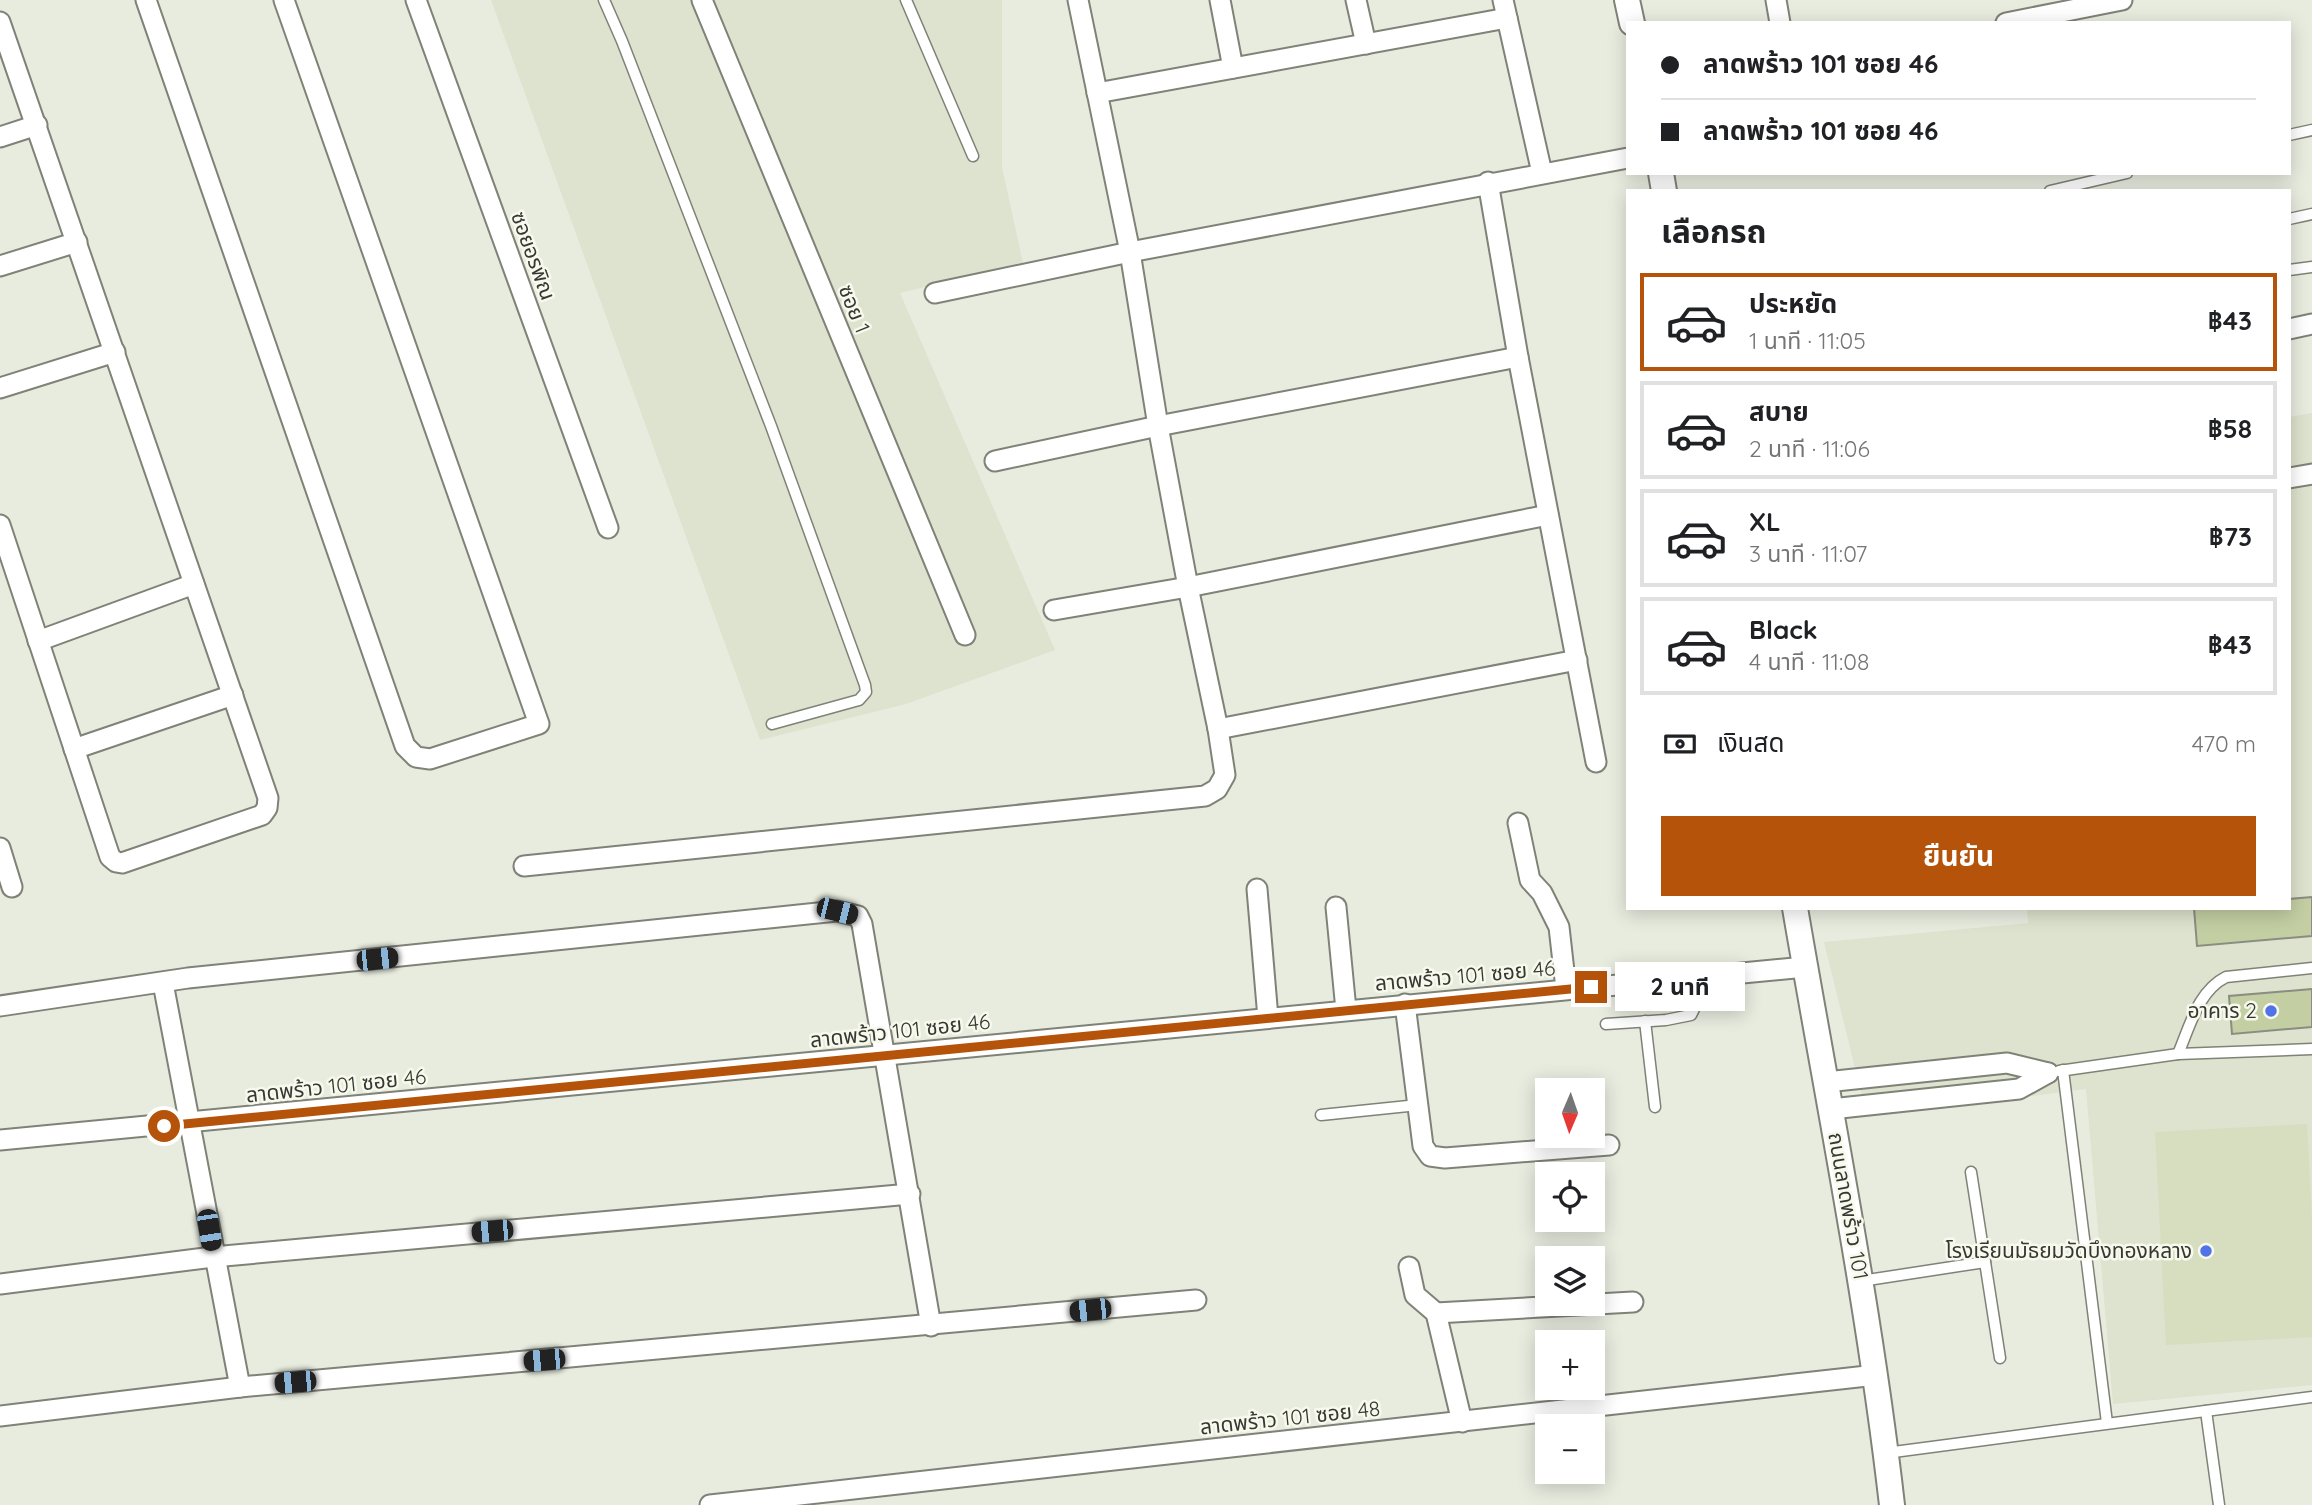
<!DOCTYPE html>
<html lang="th">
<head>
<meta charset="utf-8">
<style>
	:root { --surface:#fff; --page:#f6f6f6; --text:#202124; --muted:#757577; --line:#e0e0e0; --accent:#b45309 }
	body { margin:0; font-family:Quicksand,"Noto Sans Thai",sans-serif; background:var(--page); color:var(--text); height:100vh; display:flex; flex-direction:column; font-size:26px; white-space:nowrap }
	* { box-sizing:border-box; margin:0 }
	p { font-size:23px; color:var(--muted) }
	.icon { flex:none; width:38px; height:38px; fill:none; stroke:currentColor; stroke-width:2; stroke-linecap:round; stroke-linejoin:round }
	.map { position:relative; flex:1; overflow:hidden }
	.panel { position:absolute; left:1626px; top:189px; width:665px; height:721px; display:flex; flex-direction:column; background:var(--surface); border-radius:0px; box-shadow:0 4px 18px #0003 }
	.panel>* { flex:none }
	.top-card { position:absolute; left:1626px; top:21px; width:665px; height:154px; border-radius:0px; box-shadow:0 4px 18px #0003; display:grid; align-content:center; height:154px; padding:0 35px; background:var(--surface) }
	.needle { width:46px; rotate:182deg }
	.controls { position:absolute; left:1535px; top:1078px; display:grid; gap:14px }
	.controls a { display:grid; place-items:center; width:70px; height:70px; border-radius:0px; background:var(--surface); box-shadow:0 4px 18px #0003; font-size:35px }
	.end { position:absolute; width:32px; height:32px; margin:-16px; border:9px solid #b45309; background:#fff; box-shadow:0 0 0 4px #fff }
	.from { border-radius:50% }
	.bubble { position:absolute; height:49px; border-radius:0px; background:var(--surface); box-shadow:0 4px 18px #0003; font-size:23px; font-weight:700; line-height:49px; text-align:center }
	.car { position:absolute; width:21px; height:42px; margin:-21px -10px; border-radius:9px; box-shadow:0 0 5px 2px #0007; background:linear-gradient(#222 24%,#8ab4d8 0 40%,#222 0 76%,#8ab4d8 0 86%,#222 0) }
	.top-card b { display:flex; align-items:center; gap:24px; height:66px; font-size:26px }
	.top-card b+b { border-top:2px solid var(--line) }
	.top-card i { width:18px; height:18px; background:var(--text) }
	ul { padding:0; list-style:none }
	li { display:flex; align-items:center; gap:21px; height:98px; margin:0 14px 10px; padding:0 21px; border:4px solid var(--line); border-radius:0px }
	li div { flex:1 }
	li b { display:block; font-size:26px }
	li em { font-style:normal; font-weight:700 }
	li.selected { border-color:var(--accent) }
	li>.icon { width:63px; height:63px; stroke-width:1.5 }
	h2 { padding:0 35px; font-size:32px; line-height:84px }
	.pay { display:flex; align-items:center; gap:18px; height:77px; padding:0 35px; font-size:26px }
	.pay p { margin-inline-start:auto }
	.cta { display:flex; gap:14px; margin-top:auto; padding:14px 35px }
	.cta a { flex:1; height:80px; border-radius:0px; background:var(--accent); color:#fff; font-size:28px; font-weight:700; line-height:80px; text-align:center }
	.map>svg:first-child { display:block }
	.built { fill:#dde3ce }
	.green { fill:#d6debf }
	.building { fill:#c3cea3; stroke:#8a8d81; stroke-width:2 }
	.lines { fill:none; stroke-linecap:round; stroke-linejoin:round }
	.service-casing { stroke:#7f8276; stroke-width:13 }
	.minor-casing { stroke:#7f8276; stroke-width:23 }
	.tertiary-casing { stroke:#7f8276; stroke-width:28 }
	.service { stroke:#fff; stroke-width:10 }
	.minor { stroke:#fff; stroke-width:19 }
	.tertiary { stroke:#fff; stroke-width:24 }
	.route { stroke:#b45309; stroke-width:9 }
	.poi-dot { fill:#5273e7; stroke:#f6f9ec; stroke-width:2.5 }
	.labels { text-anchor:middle; stroke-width:5; stroke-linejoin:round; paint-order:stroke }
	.street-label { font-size:21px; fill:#373833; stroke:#f6f9ec }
	.poi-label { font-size:21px; fill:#373833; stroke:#f6f9ec; text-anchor:end }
</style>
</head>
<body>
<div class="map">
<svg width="2312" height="1505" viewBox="0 0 2312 1505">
	<rect width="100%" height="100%" fill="#e8ecdf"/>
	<g class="built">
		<path d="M491,0h511v167l21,96 -123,30 155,357 -149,54 -146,36z"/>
		<path d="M2312,413v972l-199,19 -27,-315 -219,28 -43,-175 204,-19 -1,-15h262v-491z"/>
	</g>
	<path class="green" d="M2307,1124l5,94v119l-146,8 -11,-213z"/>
	<g class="building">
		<path d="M2312,897v39l-115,10 -3,-38h95v-9z"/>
		<path d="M2312,989v38l-80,7 -3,-38z"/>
	</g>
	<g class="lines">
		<defs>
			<g id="service">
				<path d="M604,0l18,41 149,385 94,259 1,7 -7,8 -87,24"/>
				<path d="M906,0l67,156"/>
				<path d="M2289,135l23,-5"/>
				<path d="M2050,191l77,-18"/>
				<path d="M2289,219l23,-5"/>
				<path d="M2289,270l23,-3"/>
				<path d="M1645,1021l10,86"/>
				<path d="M1606,1024l60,-4 25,-5 3,-6 -1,-32"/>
				<path d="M2178,1054c12,-28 20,-63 48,-77l86,-9"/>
				<path d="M2063,1070l44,353"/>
				<path d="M2059,1071l119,-17 134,-5"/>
				<path d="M1321,1115l97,-10"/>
				<path d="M1971,1172l29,186"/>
				<path d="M1861,1281l124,-19"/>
				<path d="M2206,1411l13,94"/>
				<path d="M1886,1453l426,-56"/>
			</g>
			<g id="minor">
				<path d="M146,0l259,746 11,11 14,2 109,-35 -255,-724"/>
				<path d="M416,0l192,528"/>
				<path d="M702,0l263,635"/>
				<path d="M1220,0l13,68"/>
				<path d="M1356,0l10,44"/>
				<path d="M1503,0l39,173"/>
				<path d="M1776,0l4,23"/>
				<path d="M0,22l268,776 -1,10 -5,7 -140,48 -6,-1 -6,-5 -110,-332"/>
				<path d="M2006,23l116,-23"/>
				<path d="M1097,93l410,-75"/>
				<path d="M0,137l37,-12"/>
				<path d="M1488,182l30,175 78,405"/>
				<path d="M0,266l77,-24"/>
				<path d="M935,293l195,-41 498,-94"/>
				<path d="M2289,329l23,-5"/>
				<path d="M0,388l115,-36"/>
				<path d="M995,461l163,-35 360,-69"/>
				<path d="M2289,478l23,-4"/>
				<path d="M1054,610l134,-23 360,-72"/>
				<path d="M38,641l156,-57"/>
				<path d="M1218,729l359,-69"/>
				<path d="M74,749l159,-54"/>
				<path d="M1518,823l12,57 12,13 17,34 7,62"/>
				<path d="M0,848l12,39"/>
				<path d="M524,866l681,-70 12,-7 8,-14 -7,-46 -30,-142 -30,-161 -28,-174 -52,-252"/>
				<path d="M1257,889l11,129"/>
				<path d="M1336,907l10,103"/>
				<path d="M163,983l77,404"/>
				<path d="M1405,1004l18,142 7,10 15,2 164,-13"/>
				<path d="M0,1006l188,-28 649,-67 21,5 4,8 69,402"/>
				<path d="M1826,1082l181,-19 41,10"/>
				<path d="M1831,1109l188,-20 29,-16"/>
				<path d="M0,1140l1805,-173"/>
				<path d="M1409,1267l6,28 21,18 26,109"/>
				<path d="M0,1284l213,-27 697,-63"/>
				<path d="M1436,1313l197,-11"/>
				<path d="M0,1416l240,-29 956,-87"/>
				<path d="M710,1505l1166,-130"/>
			</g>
			<g id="tertiary">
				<path d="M1627,0l5,23"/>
				<path d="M1661,173l3,18"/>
				<path d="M1795,908c34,199 74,396 97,597"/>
			</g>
		</defs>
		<use href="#service" class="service-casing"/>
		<use href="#minor" class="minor-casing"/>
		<use href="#tertiary" class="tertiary-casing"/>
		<use href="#service" class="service"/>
		<use href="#minor" class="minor"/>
		<use href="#tertiary" class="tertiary"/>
	</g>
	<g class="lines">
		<path class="route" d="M164,1126l1427,-139"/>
	</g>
	<g class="poi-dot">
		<circle cx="2271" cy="1011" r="7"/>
		<circle cx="2206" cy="1251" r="7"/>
	</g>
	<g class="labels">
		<g class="street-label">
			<text transform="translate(533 256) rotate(70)" y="7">ซอยอรพิณ</text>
			<text transform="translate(854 309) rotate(68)" y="7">ซอย 1</text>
			<text transform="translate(1465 976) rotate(-5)" y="7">ลาดพร้าว 101 ซอย 46</text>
			<text transform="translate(900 1031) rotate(-6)" y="7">ลาดพร้าว 101 ซอย 46</text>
			<text transform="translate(336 1086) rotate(-6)" y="7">ลาดพร้าว 101 ซอย 46</text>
			<text transform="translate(1848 1206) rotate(80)" y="7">ถนนลาดพร้าว 101</text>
			<text transform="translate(1290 1418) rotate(-6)" y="7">ลาดพร้าว 101 ซอย 48</text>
		</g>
		<g class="poi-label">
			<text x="2257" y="1018">อาคาร 2</text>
			<text x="2192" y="1258">โรงเรียนมัธยมวัดบึงทองหลาง</text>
		</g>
	</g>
</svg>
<div class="controls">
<a><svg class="needle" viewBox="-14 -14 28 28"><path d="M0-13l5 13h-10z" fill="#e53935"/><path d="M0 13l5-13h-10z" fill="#757577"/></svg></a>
<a><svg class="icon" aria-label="locate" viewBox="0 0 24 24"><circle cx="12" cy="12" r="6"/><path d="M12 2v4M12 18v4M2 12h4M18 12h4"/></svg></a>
<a><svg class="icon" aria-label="layers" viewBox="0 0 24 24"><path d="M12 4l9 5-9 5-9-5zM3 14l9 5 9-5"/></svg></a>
<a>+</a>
<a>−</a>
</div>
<i class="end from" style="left:164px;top:1126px"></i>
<i class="end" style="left:1591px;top:987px"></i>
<div class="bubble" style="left:1615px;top:962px;width:130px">2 นาที</div>
<i class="car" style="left:837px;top:911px;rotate:104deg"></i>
<i class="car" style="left:377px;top:959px;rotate:84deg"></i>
<i class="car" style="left:209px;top:1230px;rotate:171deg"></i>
<i class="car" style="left:492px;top:1231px;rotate:265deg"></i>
<i class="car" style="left:1090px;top:1310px;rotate:264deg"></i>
<i class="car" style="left:544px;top:1360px;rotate:265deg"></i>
<i class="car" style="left:295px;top:1382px;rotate:265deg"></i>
<div class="top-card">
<b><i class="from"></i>ลาดพร้าว 101 ซอย 46</b>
<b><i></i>ลาดพร้าว 101 ซอย 46</b>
</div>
<section class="panel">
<h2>เลือกรถ</h2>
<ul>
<li class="selected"><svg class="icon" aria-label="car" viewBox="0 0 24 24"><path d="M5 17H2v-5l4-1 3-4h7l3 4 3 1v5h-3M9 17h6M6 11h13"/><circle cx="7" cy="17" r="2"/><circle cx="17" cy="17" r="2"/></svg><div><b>ประหยัด</b><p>1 นาที · 11:05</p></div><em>฿43</em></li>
<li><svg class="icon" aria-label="car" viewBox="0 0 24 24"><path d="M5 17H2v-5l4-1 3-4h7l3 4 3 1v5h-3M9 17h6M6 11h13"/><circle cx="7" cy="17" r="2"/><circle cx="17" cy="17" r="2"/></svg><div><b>สบาย</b><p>2 นาที · 11:06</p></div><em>฿58</em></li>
<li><svg class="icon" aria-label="car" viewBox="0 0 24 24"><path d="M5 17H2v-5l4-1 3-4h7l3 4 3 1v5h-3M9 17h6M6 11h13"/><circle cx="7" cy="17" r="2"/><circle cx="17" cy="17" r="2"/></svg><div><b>XL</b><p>3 นาที · 11:07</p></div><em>฿73</em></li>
<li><svg class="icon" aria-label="car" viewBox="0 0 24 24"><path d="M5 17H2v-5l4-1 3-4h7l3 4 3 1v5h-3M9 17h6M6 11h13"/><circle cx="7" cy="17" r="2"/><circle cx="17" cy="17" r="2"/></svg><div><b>Black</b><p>4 นาที · 11:08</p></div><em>฿43</em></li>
</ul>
<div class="pay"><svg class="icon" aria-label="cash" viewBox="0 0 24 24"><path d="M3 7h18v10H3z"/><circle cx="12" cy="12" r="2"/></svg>เงินสด<p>470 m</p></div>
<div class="cta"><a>ยืนยัน</a></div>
</section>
</div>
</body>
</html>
